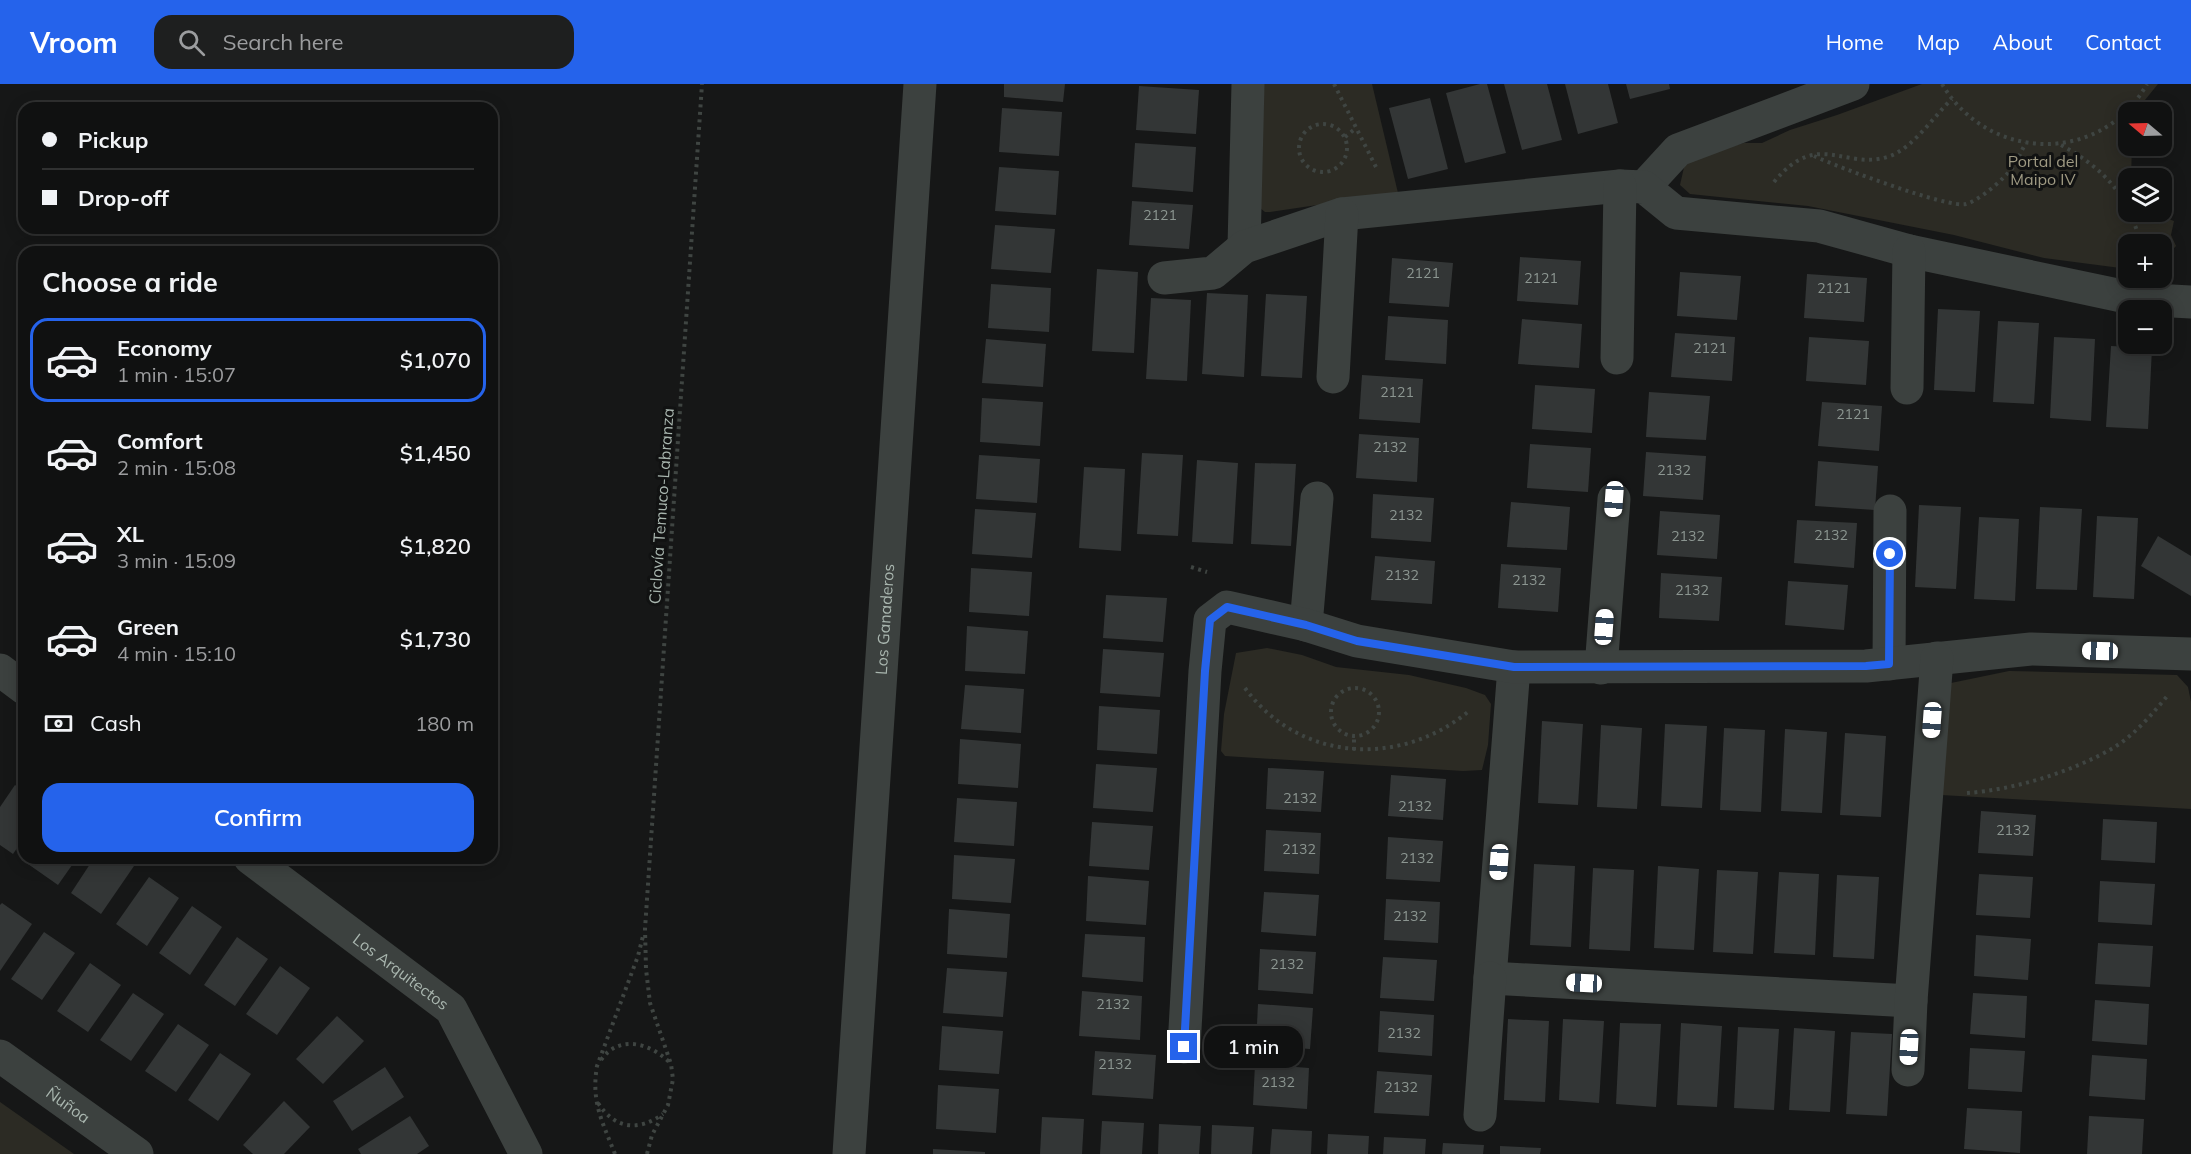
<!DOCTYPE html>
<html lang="en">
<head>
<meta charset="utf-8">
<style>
	:root { --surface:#101111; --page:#1e1f1f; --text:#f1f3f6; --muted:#9c9d9f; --line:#303131; --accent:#2563eb }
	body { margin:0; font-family:Mulish,sans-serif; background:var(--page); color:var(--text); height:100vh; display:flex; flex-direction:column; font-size:22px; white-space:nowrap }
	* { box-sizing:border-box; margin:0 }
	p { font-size:20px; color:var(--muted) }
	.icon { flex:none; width:33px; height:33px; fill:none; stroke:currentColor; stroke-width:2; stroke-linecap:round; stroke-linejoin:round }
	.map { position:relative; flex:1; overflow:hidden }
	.sheet { position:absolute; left:18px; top:162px; width:480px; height:618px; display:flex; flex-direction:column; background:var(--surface); border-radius:18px; box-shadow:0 3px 15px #0003,0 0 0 2px var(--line) }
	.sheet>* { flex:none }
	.top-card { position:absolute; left:18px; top:18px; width:480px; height:132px; border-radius:18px; box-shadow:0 3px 15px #0003,0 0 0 2px var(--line); display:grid; align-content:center; height:132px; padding:0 24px; background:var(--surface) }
	.needle { width:39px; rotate:289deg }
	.controls { position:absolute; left:2118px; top:18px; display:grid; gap:12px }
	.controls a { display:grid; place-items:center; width:54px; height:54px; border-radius:12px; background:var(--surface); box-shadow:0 3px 15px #0003,0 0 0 2px var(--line); font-size:30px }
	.end { position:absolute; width:27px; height:27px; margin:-14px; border:8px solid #2563eb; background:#fff; box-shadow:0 0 0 3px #fff }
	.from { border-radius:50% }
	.bubble { position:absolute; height:42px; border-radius:18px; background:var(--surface); box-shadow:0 3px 15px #0003,0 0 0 2px var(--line); font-size:20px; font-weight:600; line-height:42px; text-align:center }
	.car { position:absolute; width:18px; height:36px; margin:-18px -9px; border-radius:8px; box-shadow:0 0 4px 2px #0007; background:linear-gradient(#fff 24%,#345 0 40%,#fff 0 76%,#345 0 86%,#fff 0) }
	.top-card b { display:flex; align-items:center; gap:21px; height:57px; font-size:22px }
	.top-card b+b { border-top:2px solid var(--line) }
	.top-card i { width:15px; height:15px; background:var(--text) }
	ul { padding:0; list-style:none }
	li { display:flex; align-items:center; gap:18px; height:84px; margin:0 12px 9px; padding:0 12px; border:3px solid transparent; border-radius:18px }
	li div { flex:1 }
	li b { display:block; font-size:22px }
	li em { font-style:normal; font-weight:600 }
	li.selected { border-color:var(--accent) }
	li>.icon { width:54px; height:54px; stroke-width:1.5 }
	h2 { padding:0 24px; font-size:27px; line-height:72px }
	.pay { display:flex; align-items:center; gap:15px; height:66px; padding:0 24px; font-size:22px }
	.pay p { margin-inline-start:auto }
	.button { display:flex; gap:12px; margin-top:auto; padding:12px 24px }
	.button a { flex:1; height:69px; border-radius:18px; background:var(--accent); color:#fff; font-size:24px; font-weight:600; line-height:69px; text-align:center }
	header { display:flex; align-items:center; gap:36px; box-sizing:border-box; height:84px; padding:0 30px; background:var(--accent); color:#fff }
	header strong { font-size:28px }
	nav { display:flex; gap:33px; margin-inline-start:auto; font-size:21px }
	.search { width:420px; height:54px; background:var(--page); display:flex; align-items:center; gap:15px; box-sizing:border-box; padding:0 21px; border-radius:18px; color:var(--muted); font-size:22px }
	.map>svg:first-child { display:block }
	.green { fill:#2c2b24 }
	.building { fill:#333636 }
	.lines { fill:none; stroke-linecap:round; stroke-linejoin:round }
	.path { stroke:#3f4542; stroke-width:4; stroke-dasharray:3 4.5; stroke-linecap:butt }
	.minor { stroke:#3c413f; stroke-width:33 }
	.route { stroke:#2563eb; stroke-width:8 }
	.labels { text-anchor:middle; stroke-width:6; stroke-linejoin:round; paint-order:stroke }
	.number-label { font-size:14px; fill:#8c9691 }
	.park-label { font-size:16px; fill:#9f9a83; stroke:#111212 }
	.street-label { font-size:16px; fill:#a9b6af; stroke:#111212 }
</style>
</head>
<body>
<header>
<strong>Vroom</strong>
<div class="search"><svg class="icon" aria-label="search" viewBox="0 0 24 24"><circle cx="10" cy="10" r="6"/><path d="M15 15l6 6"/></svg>Search here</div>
<nav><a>Home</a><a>Map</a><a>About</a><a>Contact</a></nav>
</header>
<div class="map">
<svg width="2191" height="1070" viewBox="0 0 2191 1070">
	<rect width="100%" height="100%" fill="#161717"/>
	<g class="green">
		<path d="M1264,0h108l26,109 -128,19h-5l-5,-4z"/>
		<path d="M1922,0h236l-13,16 -5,12h-12v34h4l-1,32h-3v34h21l25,9 -3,14 5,11 -14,15v-17h-34v25l-84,-11 -90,-23 -146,-29 -118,-12 -10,-9 5,-22 8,-6 51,-14h18l28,-13 47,-15z"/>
		<path d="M1267,564l35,7 34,12 73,8 57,13 19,7 6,9 -3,41 -6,25 -19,1 -238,-15 -4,-5 3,-37 12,-61z"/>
		<path d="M2009,587l168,4 11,12 3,15v107l-250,-14 10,-112z"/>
		<path d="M0,1018l74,52h-74z"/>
	</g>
	<g class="building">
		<path d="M1004,0h61l-2,18 -59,-5z"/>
		<path d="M1480,0h7l19,69 -41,10 -19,-70z"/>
		<path d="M1504,0h43l15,56 -40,10z"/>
		<path d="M1565,0h43l10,39 -40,11z"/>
		<path d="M1626,0h43l1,5 -40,10z"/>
		<path d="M1139,2l60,4 -3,44 -60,-4z"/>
		<path d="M1430,14l18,71 -40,10 -19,-71z"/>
		<path d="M1002,24l60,4 -3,44 -60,-4z"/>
		<path d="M1135,59l61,4 -3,45 -61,-5z"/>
		<path d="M999,83l60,4 -3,44 -61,-4z"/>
		<path d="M1132,117l61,4 -4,44 -60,-4z"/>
		<path d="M995,141l60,4 -4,44 -60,-4z"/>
		<path d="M1520,173l61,4 -3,44 -61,-4z"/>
		<path d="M1392,174l61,5 -4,44 -60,-4z"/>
		<path d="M1097,185l41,3 -4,81 -42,-2z"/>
		<path d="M1680,188l61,4 -4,44 -60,-4z"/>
		<path d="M1807,190l60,4 -3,44 -60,-4z"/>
		<path d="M991,200l60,4 -2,44 -61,-4z"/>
		<path d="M1207,209l41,2 -4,82 -42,-3z"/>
		<path d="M1266,210l41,2 -5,82 -41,-2z"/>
		<path d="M1151,214l40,2 -4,81 -41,-2z"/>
		<path d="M1938,225l42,2 -5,81 -41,-2z"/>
		<path d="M1388,232l60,4 -2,44 -61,-4z"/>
		<path d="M1522,235l60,5 -3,44 -61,-4z"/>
		<path d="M1998,237l41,2 -5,81 -41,-2z"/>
		<path d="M1675,249l60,4 -3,44 -61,-4z"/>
		<path d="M1809,253l60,4 -3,44 -60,-4z"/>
		<path d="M2054,253l41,2 -4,82 -41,-3z"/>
		<path d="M986,255l60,5 -3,43 -61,-4z"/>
		<path d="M2111,262l41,2 -4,81 -42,-2z"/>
		<path d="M1362,291l61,4 -3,44 -61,-4z"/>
		<path d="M1535,301l60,4 -3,44 -60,-4z"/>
		<path d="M1649,308l61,4 -4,44 -60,-3z"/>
		<path d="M982,314l61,4 -3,44 -60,-4z"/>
		<path d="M1822,318l60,4 -3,45 -61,-5z"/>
		<path d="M1359,350l60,4 -2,44 -61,-4z"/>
		<path d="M1530,360l61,4 -3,44 -61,-4z"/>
		<path d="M1646,368l60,4 -3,44 -60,-4z"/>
		<path d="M1142,369l41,2 -5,81 -41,-2z"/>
		<path d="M979,371l61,4 -3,44 -61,-4z"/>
		<path d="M1197,376l41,3 -5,81 -41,-2z"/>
		<path d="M1818,377l60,5 -3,44 -60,-4z"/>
		<path d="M1255,379l41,1 -5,82 -40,-2z"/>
		<path d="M1084,383l41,2 -4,82 -42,-3z"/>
		<path d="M1373,410l61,4 -3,44 -60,-4z"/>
		<path d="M1511,418l59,5 -3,43 -60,-3z"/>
		<path d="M1919,421l42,2 -5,82 -41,-2z"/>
		<path d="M2040,423l42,2 -5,81 -41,-1z"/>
		<path d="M975,425l61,4 -4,45 -60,-4z"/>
		<path d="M1660,427l60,4 -3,44 -60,-4z"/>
		<path d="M2097,432l41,2 -4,81 -41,-2z"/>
		<path d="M1979,433l40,2 -4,82 -41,-2z"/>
		<path d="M1797,436l60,3 -3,45 -60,-5z"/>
		<path d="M2158,452l33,20v40l-50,-30z"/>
		<path d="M1375,472l60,5 -3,43 -61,-4z"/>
		<path d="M1501,480l60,4 -3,44 -60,-4z"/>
		<path d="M971,484l61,4 -3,44 -60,-4z"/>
		<path d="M1661,489l61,4 -3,44 -60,-3z"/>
		<path d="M1788,497l60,4 -4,45 -59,-5z"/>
		<path d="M1106,511l61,3 -4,44 -60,-4z"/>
		<path d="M967,542l61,5 -3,43 -60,-3z"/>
		<path d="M1103,565l61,4 -4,44 -60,-4z"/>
		<path d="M965,601l59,4 -3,44 -60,-4z"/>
		<path d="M1099,622l61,4 -3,44 -60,-4z"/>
		<path d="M1542,637l41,3 -5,81 -40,-2z"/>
		<path d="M1665,640l42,2 -5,82 -41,-2z"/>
		<path d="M1601,641l41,3 -5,81 -40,-2z"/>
		<path d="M1724,644l41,2 -4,82 -41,-2z"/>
		<path d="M1785,645l42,3 -5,81 -41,-2z"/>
		<path d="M1845,649l41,3 -5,81 -41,-2z"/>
		<path d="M960,655l61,5 -3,44 -60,-4z"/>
		<path d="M1096,680l61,4 -4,44 -60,-4z"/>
		<path d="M1268,684l56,3 -3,41 -55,-3z"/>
		<path d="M1391,691l55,4 -3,41 -55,-4z"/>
		<path d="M15,701l9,6v47l-11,16 -13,-9v-38z"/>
		<path d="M957,714l60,4 -3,44 -60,-4z"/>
		<path d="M1981,727l55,4 -3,41 -55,-3z"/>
		<path d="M2103,735l54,3 -2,41 -54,-3z"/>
		<path d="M1092,738l61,4 -4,44 -60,-4z"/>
		<path d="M1266,746l55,3 -2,41 -55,-3z"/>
		<path d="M1388,753l55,4 -3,41 -54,-3z"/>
		<path d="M954,771l61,4 -4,44 -59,-4z"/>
		<path d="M32,774h45l-19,27 -30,-21z"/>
		<path d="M94,774h28l12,8 -33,48 -30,-21z"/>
		<path d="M1534,780l41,2 -4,81 -41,-2z"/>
		<path d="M1658,782l41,3 -5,81 -40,-2z"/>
		<path d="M1593,784l41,2 -4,81 -41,-2z"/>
		<path d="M1717,786l41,2 -5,82 -40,-2z"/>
		<path d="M1779,788l40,2 -4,81 -41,-2z"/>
		<path d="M1979,790l54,3 -3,41 -54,-3z"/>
		<path d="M1837,791l42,2 -5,82 -41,-2z"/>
		<path d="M1088,792l61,5 -3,44 -60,-4z"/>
		<path d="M149,793l30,21 -32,48 -31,-22z"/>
		<path d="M2100,797l55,3 -3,41 -54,-3z"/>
		<path d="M1264,808l55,3 -3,41 -55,-4z"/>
		<path d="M1386,815l54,3 -2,41 -54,-3z"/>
		<path d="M2,819l30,21 -32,47v-66z"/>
		<path d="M192,822l30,21 -32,48 -31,-22z"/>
		<path d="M949,825l61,5 -3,44 -60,-4z"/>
		<path d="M44,848l31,21 -33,47 -31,-21z"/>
		<path d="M1085,850l60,3 -2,45 -61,-5z"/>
		<path d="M1976,851l55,4 -3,41 -54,-4z"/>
		<path d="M237,853l31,22 -33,47 -31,-21z"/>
		<path d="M2098,859l55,3 -3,41 -55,-3z"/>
		<path d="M1260,865l56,3 -3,42 -55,-4z"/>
		<path d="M1383,873l54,3 -3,41 -54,-3z"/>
		<path d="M90,879l31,22 -33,47 -31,-21z"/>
		<path d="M280,882l30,22 -33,47 -31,-21z"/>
		<path d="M947,884l60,4 -4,45 -60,-4z"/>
		<path d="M1082,907l60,5 -2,44 -61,-4z"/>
		<path d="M133,909l31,21 -33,47 -31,-21z"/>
		<path d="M1973,909l54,3 -2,42 -55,-4z"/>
		<path d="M2095,916l54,4 -2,41 -55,-4z"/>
		<path d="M1258,920l55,4 -3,41 -54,-4z"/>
		<path d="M1380,927l54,4 -2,41 -54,-4z"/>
		<path d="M337,932l27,25 -41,43 -27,-25z"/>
		<path d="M1508,935l41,2 -4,81 -41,-2z"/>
		<path d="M1563,935l41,2 -5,82 -40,-3z"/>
		<path d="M1620,939l41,1 -5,83 -40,-3z"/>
		<path d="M1681,939l41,3 -5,81 -40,-2z"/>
		<path d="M178,940l31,21 -33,47 -31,-21z"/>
		<path d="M942,942l61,5 -4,43 -60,-4z"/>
		<path d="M1738,943l41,2 -5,81 -40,-2z"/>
		<path d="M1794,944l41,3 -5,81 -41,-2z"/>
		<path d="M1851,948l41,2 -5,82 -41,-2z"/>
		<path d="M1970,964l55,3 -3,41 -54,-3z"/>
		<path d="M1095,967l61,4 -3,44 -61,-4z"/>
		<path d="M220,969l31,21 -33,47 -30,-21z"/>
		<path d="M2092,971l55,4 -2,41 -56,-4z"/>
		<path d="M1255,980l54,4 -2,41 -54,-4z"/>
		<path d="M385,983l19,30 -52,34 -19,-30z"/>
		<path d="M1377,987l55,4 -3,41 -55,-3z"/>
		<path d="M938,1001l61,4 -3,44 -60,-4z"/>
		<path d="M284,1017l26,26 -26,27h-31l-10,-9z"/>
		<path d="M1967,1024l55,3 -2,42 -56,-4z"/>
		<path d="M410,1032l19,30 -12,8h-56l-3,-5z"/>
		<path d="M2089,1032l55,3 -2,35h-55z"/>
		<path d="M1042,1033l42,2 -2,35h-42z"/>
		<path d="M1102,1037l42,2 -2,31h-42z"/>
		<path d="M1159,1040l42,2 -2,28h-41z"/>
		<path d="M1212,1041l42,2 -2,27h-41z"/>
		<path d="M1272,1045l40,2 -1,23h-41z"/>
		<path d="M1328,1050l41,2 -1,18h-41z"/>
		<path d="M1384,1053l42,2 -1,15h-42z"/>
		<path d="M1443,1059l41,2 -1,9h-41z"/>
		<path d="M1500,1062l41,2 -1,6h-40z"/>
		<path d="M933,1065l52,3v2h-52z"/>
	</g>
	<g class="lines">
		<g class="path">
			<path d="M1334,0l43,85"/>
			<path d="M1942,0c46,78 159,82 205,0"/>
			<circle cx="1323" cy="64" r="24"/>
			<path d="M1345,53l11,-9"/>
			<path d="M2061,61c28,15 53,35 67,64"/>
			<path d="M1814,72c21,10 135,53 152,48 14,-4 38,-25 47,-37 5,-7 8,-16 13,-24"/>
			<path d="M1774,98c44,-54 71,-10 116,-26 23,-8 44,-40 62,-57"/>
			<path d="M2130,128l12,32"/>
			<path d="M1191,483l16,5"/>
			<circle cx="1355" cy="628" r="24"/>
			<path d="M1245,604c54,74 155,80 224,23"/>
			<path d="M1354,666v-14"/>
			<path d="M1967,709c46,-3 105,-21 146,-45 22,-13 40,-35 56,-54"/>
			<path d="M601,976c17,-25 48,-18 68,2"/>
			<path d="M598,1019c17,26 40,29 65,11"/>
			<path d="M615,1070c-13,-33 -24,-52 -18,-88l41,-110 5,-20"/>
			<path d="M647,1070l5,-19 16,-30 5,-26 -2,-15 -21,-61 -4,-34 -1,-40 57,-845"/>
		</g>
		<g class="minor">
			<path d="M1644,103l34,-37 175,-66"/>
			<path d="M1244,163l4,-163"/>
			<path d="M1164,194l49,-5 31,-26 98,-33 278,-28 24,1 32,26 143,13 90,25 227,48 55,3"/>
			<path d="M1617,274l3,-172"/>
			<path d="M1333,293l9,-163"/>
			<path d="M1907,304l2,-137"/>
			<path d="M1306,541l11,-127"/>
			<path d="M1889,580l1,-153"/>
			<path d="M1514,583l-24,311 421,23"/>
			<path d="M1601,584l13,-169"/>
			<path d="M0,586l24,18"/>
			<path id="s1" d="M250,774l201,151 75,145"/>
			<path d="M1184,963l21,-376 5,-51 17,-13 79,18 51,16 157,26 352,-1 165,-17 160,5"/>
			<path id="s2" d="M0,972l137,98"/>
			<path d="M1908,986l3,-69 26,-343"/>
			<path d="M1480,1031l10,-137"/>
			<path id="s3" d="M849,1070l71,-1070"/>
		</g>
	</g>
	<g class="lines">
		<path class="route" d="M1184,963l21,-376 5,-51 17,-13 79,18 51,16 157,26 352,-1 23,-2 1,-110"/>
	</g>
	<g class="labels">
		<g class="number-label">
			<text x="1160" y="136">2121</text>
			<text x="1423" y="194">2121</text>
			<text x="1541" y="199">2121</text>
			<text x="1834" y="209">2121</text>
			<text x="1710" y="269">2121</text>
			<text x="1397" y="313">2121</text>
			<text x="1853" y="335">2121</text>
			<text x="1390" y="368">2132</text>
			<text x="1674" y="391">2132</text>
			<text x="1406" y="436">2132</text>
			<text x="1831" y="456">2132</text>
			<text x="1688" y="457">2132</text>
			<text x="1402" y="496">2132</text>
			<text x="1529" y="501">2132</text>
			<text x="1692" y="511">2132</text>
			<text x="1300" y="719">2132</text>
			<text x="1415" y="727">2132</text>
			<text x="2013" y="751">2132</text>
			<text x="1299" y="770">2132</text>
			<text x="1417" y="779">2132</text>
			<text x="1410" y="837">2132</text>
			<text x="1287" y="885">2132</text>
			<text x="1113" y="925">2132</text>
			<text x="1404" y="954">2132</text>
			<text x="1115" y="985">2132</text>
			<text x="1278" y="1003">2132</text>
			<text x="1401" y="1008">2132</text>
		</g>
		<g class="park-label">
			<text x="2043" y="83">Portal del<tspan x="2043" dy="18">Maipo IV</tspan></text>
		</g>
		<g class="street-label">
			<text transform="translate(661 422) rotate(-86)" y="6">Ciclovía Temuco-Labranza</text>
			<text dy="6" stroke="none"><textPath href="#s3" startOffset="536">Los Ganaderos</textPath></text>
			<text dy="6" stroke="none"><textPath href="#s1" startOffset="189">Los Arquitectos</textPath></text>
			<text dy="6" stroke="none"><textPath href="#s2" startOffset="84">Ñuñoa</textPath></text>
		</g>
	</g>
</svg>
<div class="controls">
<a><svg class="needle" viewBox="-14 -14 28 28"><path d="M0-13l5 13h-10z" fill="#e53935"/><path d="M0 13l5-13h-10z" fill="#9c9d9f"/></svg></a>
<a><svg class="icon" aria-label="layers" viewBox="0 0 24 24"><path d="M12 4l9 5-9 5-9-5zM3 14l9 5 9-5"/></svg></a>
<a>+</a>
<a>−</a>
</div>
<i class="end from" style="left:1890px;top:470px"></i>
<i class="end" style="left:1184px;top:963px"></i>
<div class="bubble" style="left:1204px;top:942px;width:99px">1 min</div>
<i class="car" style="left:1614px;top:415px;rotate:184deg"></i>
<i class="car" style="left:1604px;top:543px;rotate:4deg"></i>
<i class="car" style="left:2100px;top:567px;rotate:272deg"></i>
<i class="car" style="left:1932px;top:636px;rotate:184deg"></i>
<i class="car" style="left:1499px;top:778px;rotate:184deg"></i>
<i class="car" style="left:1584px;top:899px;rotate:273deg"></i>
<i class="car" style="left:1909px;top:963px;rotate:183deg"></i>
<div class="top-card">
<b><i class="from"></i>Pickup</b>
<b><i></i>Drop-off</b>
</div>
<section class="sheet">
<h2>Choose a ride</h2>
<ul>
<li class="selected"><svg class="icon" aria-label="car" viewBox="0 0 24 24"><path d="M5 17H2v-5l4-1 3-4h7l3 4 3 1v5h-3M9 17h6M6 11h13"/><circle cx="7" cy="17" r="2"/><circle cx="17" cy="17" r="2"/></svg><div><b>Economy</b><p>1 min · 15:07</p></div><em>$1,070</em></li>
<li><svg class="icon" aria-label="car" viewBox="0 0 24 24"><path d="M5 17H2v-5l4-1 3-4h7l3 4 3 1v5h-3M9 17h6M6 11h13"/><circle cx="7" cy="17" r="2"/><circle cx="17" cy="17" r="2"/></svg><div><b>Comfort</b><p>2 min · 15:08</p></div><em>$1,450</em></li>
<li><svg class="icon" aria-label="car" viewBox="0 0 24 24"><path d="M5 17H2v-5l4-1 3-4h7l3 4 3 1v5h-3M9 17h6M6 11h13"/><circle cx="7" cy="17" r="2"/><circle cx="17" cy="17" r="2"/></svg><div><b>XL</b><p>3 min · 15:09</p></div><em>$1,820</em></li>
<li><svg class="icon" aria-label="car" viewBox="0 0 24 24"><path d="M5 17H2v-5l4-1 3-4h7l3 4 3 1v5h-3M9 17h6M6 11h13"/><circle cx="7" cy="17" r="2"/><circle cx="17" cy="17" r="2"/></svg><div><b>Green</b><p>4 min · 15:10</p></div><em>$1,730</em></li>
</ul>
<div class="pay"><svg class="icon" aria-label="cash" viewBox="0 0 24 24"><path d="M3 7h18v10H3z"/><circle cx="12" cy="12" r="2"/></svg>Cash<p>180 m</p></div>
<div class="button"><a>Confirm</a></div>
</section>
</div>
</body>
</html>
